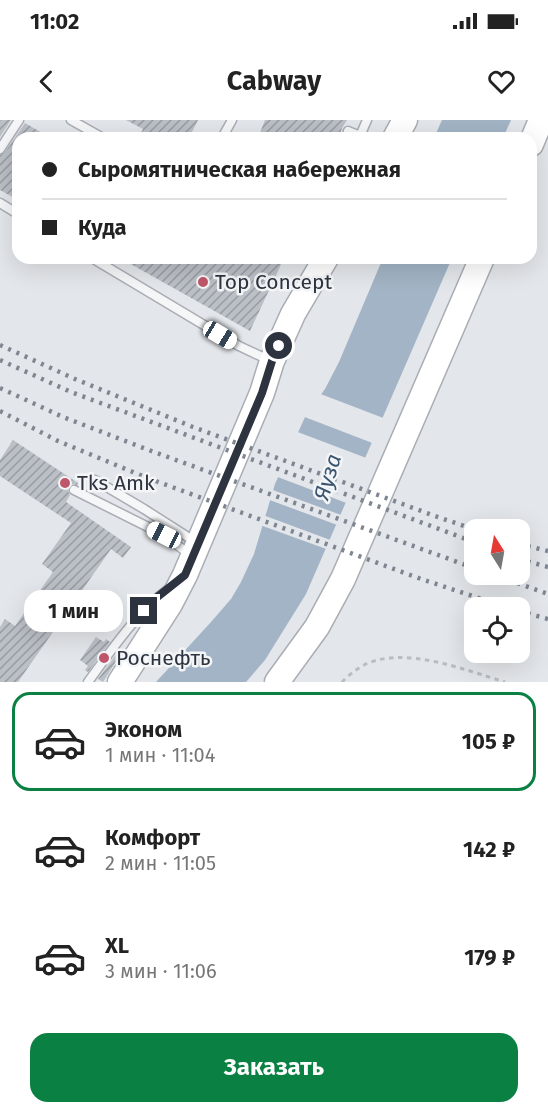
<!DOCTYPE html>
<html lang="ru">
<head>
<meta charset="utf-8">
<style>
	:root { --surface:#fff; --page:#f6f6f6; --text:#222; --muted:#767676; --line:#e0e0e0; --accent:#0b8043 }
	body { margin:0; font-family:"Fira Sans",sans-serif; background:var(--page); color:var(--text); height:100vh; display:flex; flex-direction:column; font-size:22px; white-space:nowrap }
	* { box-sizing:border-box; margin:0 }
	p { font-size:20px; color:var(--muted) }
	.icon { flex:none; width:33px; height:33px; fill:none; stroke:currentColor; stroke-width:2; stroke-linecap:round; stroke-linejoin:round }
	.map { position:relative; height:562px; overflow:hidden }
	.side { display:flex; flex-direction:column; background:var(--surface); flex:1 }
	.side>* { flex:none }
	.banner { position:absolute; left:12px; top:12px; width:525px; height:132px; border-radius:18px; box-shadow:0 6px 24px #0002; display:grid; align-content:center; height:132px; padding:0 30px; background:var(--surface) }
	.needle { width:39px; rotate:349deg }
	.controls { position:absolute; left:464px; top:399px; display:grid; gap:12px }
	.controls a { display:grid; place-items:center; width:66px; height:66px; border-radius:12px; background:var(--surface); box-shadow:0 6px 24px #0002; font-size:30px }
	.end { position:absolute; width:27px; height:27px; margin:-14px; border:8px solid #2d3440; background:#fff; box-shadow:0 0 0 3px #fff }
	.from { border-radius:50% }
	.bubble { position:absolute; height:42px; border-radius:18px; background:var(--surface); box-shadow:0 6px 24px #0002; font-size:20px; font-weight:700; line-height:42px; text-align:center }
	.car { position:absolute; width:18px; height:36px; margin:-18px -9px; border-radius:8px; box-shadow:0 0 4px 2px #0007; background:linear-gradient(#fff 24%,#345 0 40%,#fff 0 76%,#345 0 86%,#fff 0) }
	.banner b { display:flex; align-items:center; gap:21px; height:57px; font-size:22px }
	.banner b+b { border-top:2px solid var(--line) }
	.banner i { width:15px; height:15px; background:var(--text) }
	ul { padding:10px 0 0; list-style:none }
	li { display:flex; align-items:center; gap:18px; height:99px; margin:0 12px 9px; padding:0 18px; border:3px solid transparent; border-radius:18px }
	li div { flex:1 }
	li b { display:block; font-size:22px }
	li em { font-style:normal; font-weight:700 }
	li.on { border-color:var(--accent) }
	li>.icon { width:54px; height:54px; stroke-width:1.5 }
	.action { display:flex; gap:12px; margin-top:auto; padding:12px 30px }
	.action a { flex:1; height:69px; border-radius:18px; background:var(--accent); color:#fff; font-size:24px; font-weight:700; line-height:69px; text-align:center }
	.status { display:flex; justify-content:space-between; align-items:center; height:42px; padding:0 30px; background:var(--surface); direction:ltr }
	.status svg { height:16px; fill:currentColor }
	header { display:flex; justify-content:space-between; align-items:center; height:78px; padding:0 30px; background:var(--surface); font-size:27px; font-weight:700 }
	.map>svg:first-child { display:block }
	.water { fill:#a2b4c5 }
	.pier { fill:#e3e6ea }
	.building { fill:url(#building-hatch) }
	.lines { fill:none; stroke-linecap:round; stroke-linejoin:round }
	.lane-casing { stroke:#a9adb4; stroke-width:11 }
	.secondary-casing { stroke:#a9adb4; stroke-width:27 }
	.path { stroke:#b9bcc1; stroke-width:3; stroke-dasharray:4.5 4.5; stroke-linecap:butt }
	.lane { stroke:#f5f6f8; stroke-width:8 }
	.secondary { stroke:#fff; stroke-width:24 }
	.rail { stroke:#7e8691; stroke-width:4.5; stroke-dasharray:3 6; stroke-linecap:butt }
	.route { stroke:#2d3440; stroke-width:8 }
	.poi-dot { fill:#bf576a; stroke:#f3f5f7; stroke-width:2 }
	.labels { text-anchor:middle; stroke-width:5; stroke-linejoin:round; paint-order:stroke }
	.poi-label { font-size:21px; fill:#2d3440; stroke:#f3f5f7; text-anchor:start }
	.water-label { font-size:22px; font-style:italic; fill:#3b546f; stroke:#f3f5f7 }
</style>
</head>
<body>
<div class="status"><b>11:02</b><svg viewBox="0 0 49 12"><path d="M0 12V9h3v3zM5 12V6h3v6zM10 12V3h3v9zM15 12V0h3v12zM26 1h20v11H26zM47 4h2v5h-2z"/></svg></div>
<header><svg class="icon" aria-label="back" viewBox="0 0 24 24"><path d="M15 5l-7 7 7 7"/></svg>Cabway<svg class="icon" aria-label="heart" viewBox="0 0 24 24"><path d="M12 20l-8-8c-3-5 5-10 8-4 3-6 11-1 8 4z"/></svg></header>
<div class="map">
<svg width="548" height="562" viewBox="0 0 548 562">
	<defs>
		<pattern id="building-hatch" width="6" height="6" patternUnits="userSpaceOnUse" patternTransform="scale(1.5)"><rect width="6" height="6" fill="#bbbfc6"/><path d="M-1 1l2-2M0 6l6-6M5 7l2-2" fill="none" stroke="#989ca2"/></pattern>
	</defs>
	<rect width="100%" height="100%" fill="#e3e6ea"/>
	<g class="water">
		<path d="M442,0h69l-8,18h-69z"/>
		<path d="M383,138h69l-146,336 -41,66 -19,22h-90l55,-60 20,-23 10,-17 13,-28 21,-70 30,-67 20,-28 14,-27z"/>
	</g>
	<g class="pier">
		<path d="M318,273l68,26 -11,25 -73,-28z"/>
		<path d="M295,311l74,28 -20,45 -74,-28z"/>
		<path d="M270,369l74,27 -4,10 -73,-27z"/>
		<path d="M263,395l70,26 -4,9 -69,-25z"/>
	</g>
	<g class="building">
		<path d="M0,0h11l-11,17z"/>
		<path d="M126,0h72l-9,18h-51l5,-9z"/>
		<path d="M265,0h82l-5,8 -3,10h-81z"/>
		<path d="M25,3l26,15h-33v62l-18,-10v-35l5,-3z"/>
		<path d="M120,138h164l-34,73z"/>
		<path d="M13,320l65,43 -1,2 -6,-1 -2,3 -1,4 2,4 -4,7 65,45 -8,11 -12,-9 -93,133h-18v-55l5,-8 10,7 38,-54 -11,-8 29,-41 -71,-47v-16z"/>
		<path d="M96,517l8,5 2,-3 4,3 -22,30 -3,-2 3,-4 -8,-6z"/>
		<path d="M120,529l3,1 -20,32 -5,-3z"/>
	</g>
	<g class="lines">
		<defs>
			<g id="lane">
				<path d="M71,0l32,18"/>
				<path d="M348,11l12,5 7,-16"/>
				<path d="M222,18l10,-18"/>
				<path d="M0,29l19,-29"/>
				<path d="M0,83l18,11"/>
				<path d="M92,138l147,88 32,15"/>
				<path d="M95,360l49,29 47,30 5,2"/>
				<path d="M74,370l90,45 21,16 6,2"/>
				<path d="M88,562c25,-34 49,-70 83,-95"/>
			</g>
			<g id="secondary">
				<path d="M395,18l10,-18"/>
				<path d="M531,24l10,-24"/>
				<path d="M120,562l50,-78 15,-29 77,-182 10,-32 21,-47 33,-56"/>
				<path d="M277,562l40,-55 26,-48 139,-321"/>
			</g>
		</defs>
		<use href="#lane" class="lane-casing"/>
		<use href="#secondary" class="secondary-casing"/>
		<path class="path" d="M342,562c6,-6 14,-13 22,-17 40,-20 101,5 141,17"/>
		<use href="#lane" class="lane"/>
		<use href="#secondary" class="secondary"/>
		<g class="rail">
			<path d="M0,225l75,34 118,48 242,89 41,14"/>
			<path d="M0,240l71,32 403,150"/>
			<path d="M0,268l63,29 91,35 320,116"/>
			<path d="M0,291l58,30 87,36 276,102 88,29"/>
			<path d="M519,424l29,7"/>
			<path d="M519,439l29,8"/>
			<path d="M492,454l56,20"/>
			<path d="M519,491l29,8"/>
		</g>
	</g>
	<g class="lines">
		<path class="route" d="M144,491l12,-13 29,-23 77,-182 10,-32 7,-15"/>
	</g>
	<g class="poi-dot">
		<circle cx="203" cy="162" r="6"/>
		<circle cx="65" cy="363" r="6"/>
		<circle cx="104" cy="538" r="6"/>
	</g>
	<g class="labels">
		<g class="poi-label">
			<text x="215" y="169">Top Concept</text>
			<text x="77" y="370">Tks Amk</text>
			<text x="116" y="545">Роснефть</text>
		</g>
		<g class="water-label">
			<text transform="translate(327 357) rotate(-73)" y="8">Яуза</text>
		</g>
	</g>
</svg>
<div class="controls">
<a><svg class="needle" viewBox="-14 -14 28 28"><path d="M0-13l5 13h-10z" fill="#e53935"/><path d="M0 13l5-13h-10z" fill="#767676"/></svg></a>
<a><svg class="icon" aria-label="locate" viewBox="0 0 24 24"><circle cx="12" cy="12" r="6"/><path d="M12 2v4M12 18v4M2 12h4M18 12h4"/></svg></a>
</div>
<i class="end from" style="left:279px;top:226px"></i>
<i class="end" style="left:144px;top:491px"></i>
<div class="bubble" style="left:24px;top:470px;width:99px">1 мин</div>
<i class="car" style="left:220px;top:215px;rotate:121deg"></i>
<i class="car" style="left:164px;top:415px;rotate:297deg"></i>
<div class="banner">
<b><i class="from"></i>Сыромятническая набережная</b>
<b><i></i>Куда</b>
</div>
</div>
<section class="side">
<ul>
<li class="on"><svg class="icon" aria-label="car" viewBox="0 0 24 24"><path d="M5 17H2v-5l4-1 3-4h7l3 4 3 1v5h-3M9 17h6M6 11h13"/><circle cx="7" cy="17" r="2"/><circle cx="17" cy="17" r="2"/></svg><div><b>Эконом</b><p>1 мин · 11:04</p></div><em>105 ₽</em></li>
<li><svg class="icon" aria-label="car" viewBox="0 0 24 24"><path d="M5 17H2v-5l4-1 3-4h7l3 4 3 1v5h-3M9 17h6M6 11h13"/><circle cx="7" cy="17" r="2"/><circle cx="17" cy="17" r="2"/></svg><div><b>Комфорт</b><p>2 мин · 11:05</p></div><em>142 ₽</em></li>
<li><svg class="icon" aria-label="car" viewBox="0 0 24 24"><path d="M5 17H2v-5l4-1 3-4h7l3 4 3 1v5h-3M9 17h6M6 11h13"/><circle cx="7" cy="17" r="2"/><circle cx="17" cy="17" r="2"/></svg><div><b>XL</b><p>3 мин · 11:06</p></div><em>179 ₽</em></li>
</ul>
<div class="action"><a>Заказать</a></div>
</section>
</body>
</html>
